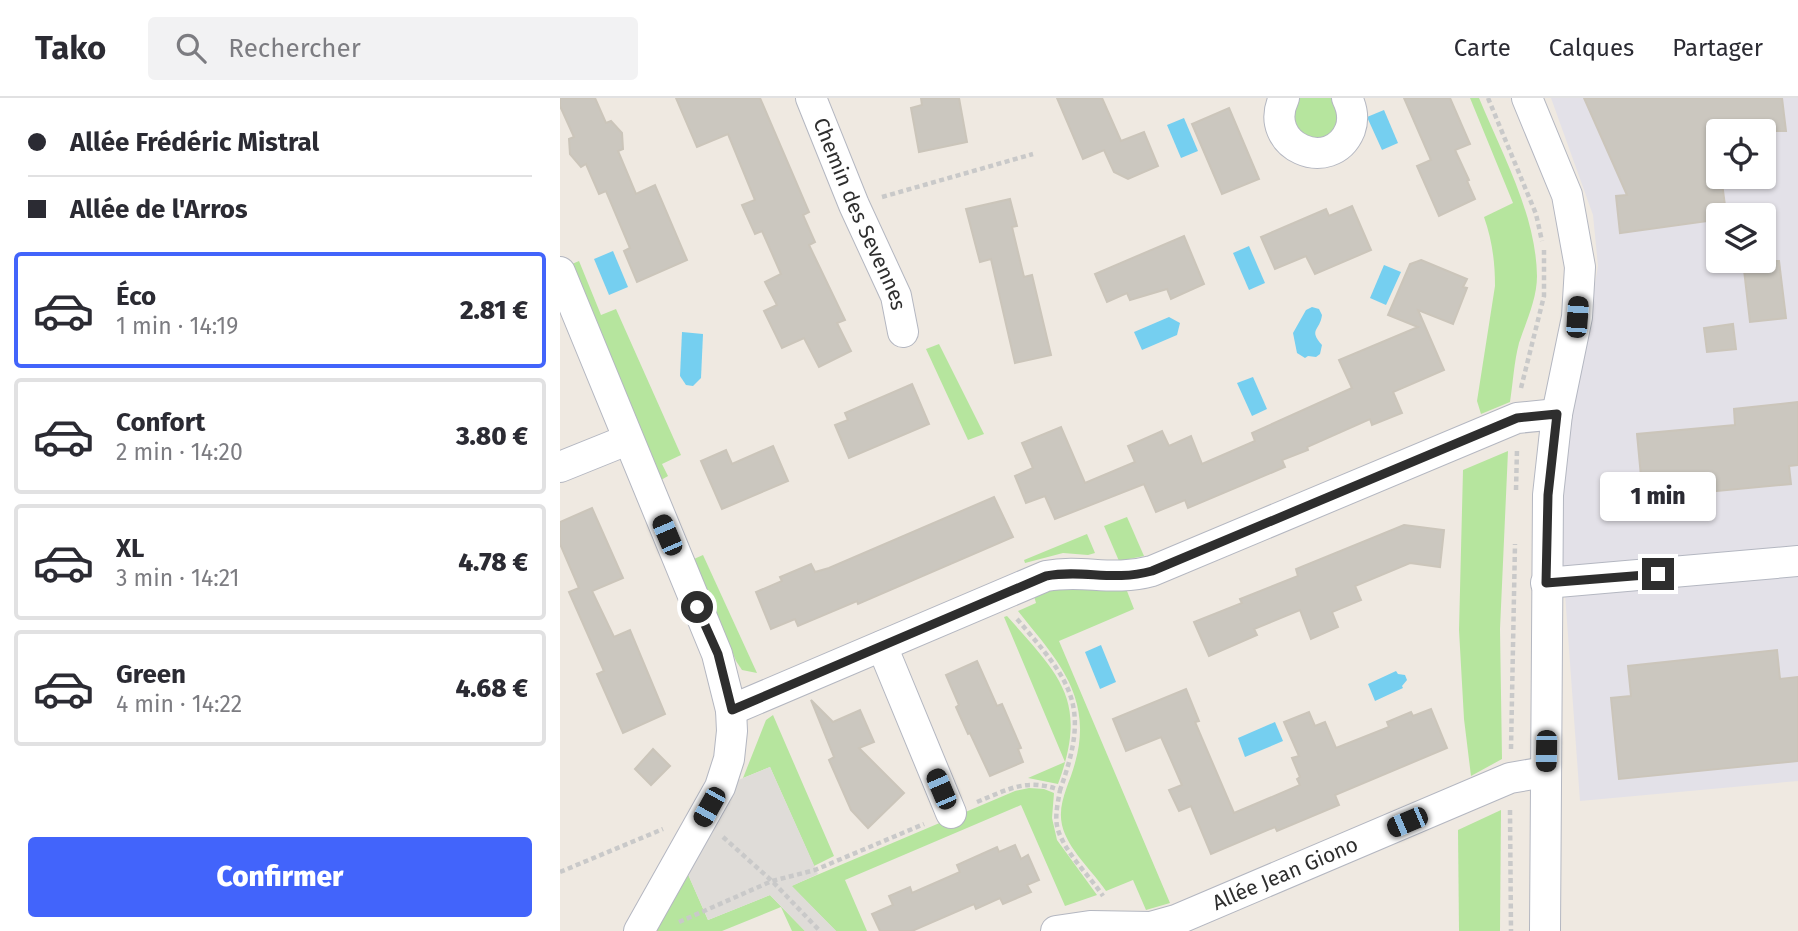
<!DOCTYPE html>
<html lang="fr">
<head>
<meta charset="utf-8">
<style>
	:root { --surface:#fff; --page:#f2f2f3; --text:#2b2b33; --muted:#7c7c81; --line:#e1e1e2; --accent:#4264fb }
	body { margin:0; font-family:"Fira Sans",sans-serif; background:var(--page); color:var(--text); height:100vh; display:flex; flex-direction:column; font-size:26px; white-space:nowrap }
	* { box-sizing:border-box; margin:0 }
	p { font-size:23px; color:var(--muted) }
	.icon { flex:none; width:38px; height:38px; fill:none; stroke:currentColor; stroke-width:2; stroke-linecap:round; stroke-linejoin:round }
	.map { position:relative; flex:1; overflow:hidden }
	.drawer { display:flex; flex-direction:column; background:var(--surface); width:560px }
	.drawer>* { flex:none }
	.top-card { display:grid; align-content:center; height:154px; padding:0 28px; background:var(--surface) }
	.fabs { position:absolute; left:1146px; top:21px; display:grid; gap:14px }
	.fabs a { display:grid; place-items:center; width:70px; height:70px; border-radius:7px; background:var(--surface); box-shadow:0 2px 5px #0004; font-size:35px }
	.end { position:absolute; width:32px; height:32px; margin:-16px; border:9px solid #2e2e2e; background:#fff; box-shadow:0 0 0 4px #fff }
	.from { border-radius:50% }
	.bubble { position:absolute; height:49px; border-radius:7px; background:var(--surface); box-shadow:0 2px 5px #0004; font-size:23px; font-weight:800; line-height:49px; text-align:center }
	.car { position:absolute; width:21px; height:42px; margin:-21px -10px; border-radius:9px; box-shadow:0 0 5px 2px #0007; background:linear-gradient(#222 24%,#8ab4d8 0 40%,#222 0 76%,#8ab4d8 0 86%,#222 0) }
	.top-card b { display:flex; align-items:center; gap:24px; height:66px; font-size:26px }
	.top-card b+b { border-top:2px solid var(--line) }
	.top-card i { width:18px; height:18px; background:var(--text) }
	ul { padding:0; list-style:none }
	li { display:flex; align-items:center; gap:21px; height:116px; margin:0 14px 10px; padding:0 14px; border:4px solid var(--line); border-radius:7px }
	li div { flex:1 }
	li b { display:block; font-size:26px }
	li em { font-style:normal; font-weight:800 }
	li.current { border-color:var(--accent) }
	li>.icon { width:63px; height:63px; stroke-width:1.5 }
	.action { display:flex; gap:14px; margin-top:auto; padding:14px 28px }
	.action a { flex:1; height:80px; border-radius:7px; background:var(--accent); color:#fff; font-size:28px; font-weight:800; line-height:80px; text-align:center }
	header { display:flex; align-items:center; gap:42px; box-sizing:border-box; height:98px; padding:0 35px; background:var(--surface); border-bottom:2px solid var(--line) }
	header strong { font-size:33px }
	nav { display:flex; gap:38px; margin-inline-start:auto; font-size:24px }
	.search { width:490px; height:63px; background:var(--page); display:flex; align-items:center; gap:18px; box-sizing:border-box; padding:0 24px; border-radius:7px; color:var(--muted); font-size:26px }
	main { display:flex; flex:1; min-height:0 }
	.map>svg:first-child { display:block }
	.industrial { fill:#e3e1e8; fill-rule:evenodd }
	.green { fill:#b6e59e }
	.plaza { fill:#dfdcd8 }
	.water { fill:#75cff0 }
	.building { fill:#cbc7bf; stroke:#cbc5ba; stroke-width:2 }
	.lines { fill:none; stroke-linecap:round; stroke-linejoin:round }
	.street-casing { stroke:#b4b7c1; stroke-width:32 }
	.path { stroke:#c9c9c9; stroke-width:4.5; stroke-dasharray:5 3.5; stroke-linecap:butt }
	.street { stroke:#fff; stroke-width:30 }
	.route { stroke:#2e2e2e; stroke-width:9 }
	.labels { text-anchor:middle; stroke-width:5; stroke-linejoin:round; paint-order:stroke }
	.street-label { font-size:21px; fill:#2e2e2e; stroke:#fff }
</style>
</head>
<body>
<header>
<strong>Tako</strong>
<div class="search"><svg class="icon" aria-label="search" viewBox="0 0 24 24"><circle cx="10" cy="10" r="6"/><path d="M15 15l6 6"/></svg>Rechercher</div>
<nav><a>Carte</a><a>Calques</a><a>Partager</a></nav>
</header>
<main>
<section class="drawer">
<div class="top-card">
<b><i class="from"></i>Allée Frédéric Mistral</b>
<b><i></i>Allée de l'Arros</b>
</div>
<ul>
<li class="current"><svg class="icon" aria-label="car" viewBox="0 0 24 24"><path d="M5 17H2v-5l4-1 3-4h7l3 4 3 1v5h-3M9 17h6M6 11h13"/><circle cx="7" cy="17" r="2"/><circle cx="17" cy="17" r="2"/></svg><div><b>Éco</b><p>1 min · 14:19</p></div><em>2.81 €</em></li>
<li><svg class="icon" aria-label="car" viewBox="0 0 24 24"><path d="M5 17H2v-5l4-1 3-4h7l3 4 3 1v5h-3M9 17h6M6 11h13"/><circle cx="7" cy="17" r="2"/><circle cx="17" cy="17" r="2"/></svg><div><b>Confort</b><p>2 min · 14:20</p></div><em>3.80 €</em></li>
<li><svg class="icon" aria-label="car" viewBox="0 0 24 24"><path d="M5 17H2v-5l4-1 3-4h7l3 4 3 1v5h-3M9 17h6M6 11h13"/><circle cx="7" cy="17" r="2"/><circle cx="17" cy="17" r="2"/></svg><div><b>XL</b><p>3 min · 14:21</p></div><em>4.78 €</em></li>
<li><svg class="icon" aria-label="car" viewBox="0 0 24 24"><path d="M5 17H2v-5l4-1 3-4h7l3 4 3 1v5h-3M9 17h6M6 11h13"/><circle cx="7" cy="17" r="2"/><circle cx="17" cy="17" r="2"/></svg><div><b>Green</b><p>4 min · 14:22</p></div><em>4.68 €</em></li>
</ul>
<div class="action"><a>Confirmer</a></div>
</section>
<div class="map">
<svg width="1238" height="833" viewBox="0 0 1238 833">
	<rect width="100%" height="100%" fill="#efe9e1"/>
	<path class="industrial" d="M991,0h247v683l-218,20 -22,-304 40,-231 -5,-51zM1158,33h46v46h-46zM1158,117h46v46h-46z"/>
	<g class="green">
		<path d="M737,0h38l8,17 -15,25 -30,-4 -7,-28z"/>
		<path d="M910,0h9c23,56 57,116 58,178 0,23 -11,46 -18,67 -5,19 -6,40 -9,59l-29,12 -4,-13 18,-115c0,-25 -3,-46 -11,-69l29,-14z"/>
		<path d="M19,163l22,54 15,-6 65,146 -19,9 6,12 -7,4 -89,-216z"/>
		<path d="M379,246l45,90 -16,6 -42,-91z"/>
		<path d="M948,353l-8,178 2,130 -31,17 -7,-57 -5,-89 4,-160z"/>
		<path d="M567,419l17,39 -25,5 -15,-35z"/>
		<path d="M527,436l8,19 -7,2 -25,-2 -38,10 -1,-3z"/>
		<path d="M143,457l54,118 -15,-3 -6,-9 -42,-102z"/>
		<path d="M511,487l56,6 7,18 -75,32 111,262 -24,7 -13,-30 -27,11c-14,-21 -38,-41 -44,-66 -5,-22 8,-42 13,-62 19,-67 -19,-104 -57,-152l18,-8 -2,-7 23,-9z"/>
		<path d="M447,518c53,60 82,84 51,168l-30,-6 37,-16 -61,-145z"/>
		<path d="M213,617l61,141 -20,10 -44,-99 -27,11 23,-58z"/>
		<path d="M469,690l15,1 10,4 -2,25 5,22 40,55 -32,11 -44,-101 -176,75 22,51h-31l-45,-45 224,-95z"/>
		<path d="M941,712l-1,121h-41l-1,-101z"/>
		<path d="M127,774l21,48 62,-25 35,36h-13l-11,-24 -59,24h-68z"/>
	</g>
	<path class="plaza" d="M210,669l48,107 -26,12 44,45h-31l-35,-36 -62,25 -21,-48 49,-91z"/>
	<g class="water">
		<path d="M824,12l14,33 -16,7 -15,-33z"/>
		<path d="M624,20l14,33 -17,7 -14,-33z"/>
		<path d="M689,148l16,37 -16,7 -16,-37z"/>
		<path d="M53,153l15,36 -19,8 -15,-36z"/>
		<path d="M824,167l17,7 -15,33 -16,-7z"/>
		<path d="M752,209l7,2 3,6c-2,16 -14,14 0,30l-2,9 -4,3 -8,-1 -3,2 -8,-5 -4,-20 13,-23z"/>
		<path d="M609,219l11,6 -3,12 -35,15 -8,-18z"/>
		<path d="M122,234l21,2 -2,44 -8,8 -7,-1 -6,-9z"/>
		<path d="M693,279l14,32 -15,7 -15,-33z"/>
		<path d="M541,547l15,37 -16,7 -15,-37z"/>
		<path d="M836,573l2,3 7,1 2,5 -5,6 1,2 -28,13 -7,-17z"/>
		<path d="M715,624l8,19 -38,16 -7,-19z"/>
	</g>
	<g class="building">
		<path d="M0,0h35l11,25 5,-2 11,12 1,16 -5,2 18,43 19,-9 32,75 -50,22 -13,-31 6,-3 -24,-57 -7,3 -13,-30 -5,3 -11,-13 -1,-15 5,-2 -14,-31z"/>
		<path d="M116,0h84l49,114 -6,3 12,27 -6,3 36,75 -8,3 14,28 -32,16 -15,-29 -22,10 -18,-37 13,-6 -12,-23 16,-8 -19,-43 -7,3 -13,-29 13,-5 -27,-66 -31,13z"/>
		<path d="M361,0h38l8,44 -48,10 -8,-44 11,-3z"/>
		<path d="M497,0h45l19,43 23,-9 14,34 -30,13 -14,-7 -10,-22 -21,9z"/>
		<path d="M844,0h46l20,46 -15,6 14,30 -2,1 8,18 -36,17 -22,-50 14,-6z"/>
		<path d="M1024,0h198l4,33h-68v53l4,-1 4,30 -19,2 1,6 -88,12 -4,-37 11,-1z"/>
		<path d="M669,10l30,71 -37,15 -30,-70z"/>
		<path d="M450,101l7,27 -5,1 12,50 8,-2 19,80 -36,8 -24,-104 -11,3 -14,-53z"/>
		<path d="M792,108l19,44 -56,24 -9,-18 -31,13 -14,-32 65,-28 3,7z"/>
		<path d="M624,138l20,48 -33,15 -4,-10 -37,11 -3,-7 -20,9 -12,-28z"/>
		<path d="M861,162l46,19 -4,8 4,1 -14,36 -35,-14 26,60 -51,22 9,21 -30,12 -2,-6 -63,28 1,3 -26,10 3,7 -97,41 -3,-8 -29,12 -12,-28 -89,35 -10,-23 -19,7 -11,-27 18,-8 -11,-25 39,-16 24,56 50,-21 -7,-16 34,-15 7,15 22,-10 11,28 53,-23 -3,-8 100,-45 -13,-28 79,-33 -30,-12 22,-51z"/>
		<path d="M1183,163h36l7,57 -36,4z"/>
		<path d="M1173,226l3,25 -29,3 -3,-24z"/>
		<path d="M352,286l17,40 -80,34 -14,-33 13,-5 -3,-7z"/>
		<path d="M1238,304v63l-9,1 2,18 -148,14 -6,-64 98,-9 -1,-16z"/>
		<path d="M213,348l15,35 -66,28 -21,-48 25,-11 6,14z"/>
		<path d="M434,399l19,40 -155,67 -1,-3 -59,25 -3,-7 -24,10 -15,-37 26,-11 -2,-4 31,-13 4,8 14,-4z"/>
		<path d="M32,410l31,70 -31,13 22,46 16,-7 35,84 -42,19 -26,-59 7,-3 -35,-79 10,-4 -19,-44v-22z"/>
		<path d="M844,427l40,5 -4,37 -30,-4 -55,23 6,14 -29,12 6,15 -27,12 -11,-29 -46,19 3,6 -48,21 -15,-34 48,-19 -2,-4 58,-23 -2,-7z"/>
		<path d="M1217,552l3,29 18,-2v84l-179,18 -8,-81 20,-2 -3,-30z"/>
		<path d="M417,563l20,45 5,-2 19,44 -3,1 5,13 -33,14 -20,-43 -2,1 -12,-27 3,-2 -13,-30z"/>
		<path d="M626,591l13,32 -4,1 39,91 66,-28 -3,-6 3,-2 -8,-19 7,-2 -15,-34 25,-10 6,14 10,-4 11,26 53,-21 -2,-5 24,-10 2,4 18,-7 16,39 -112,47 4,10 -62,26 -2,-4 -64,27 -20,-48 -12,5 -10,-21 13,-5 -21,-48 -35,14 -13,-32z"/>
		<path d="M251,602l22,22 27,-12 14,32 -15,6 45,45 -36,35 -17,-18 -22,-50 5,-3z"/>
		<path d="M93,651l17,17 -19,19 -16,-16z"/>
		<path d="M455,747l6,14 7,-4 11,25 -12,5 4,7 -28,12 -3,-6 -24,11 -2,-5 -62,27h-32l-8,-17 21,-9 -4,-9 21,-9 2,6 48,-21 -3,-7 40,-18 2,5z"/>
	</g>
	<g class="lines">
		<defs>
			<g id="street">
				<path id="s1" d="M251,0l43,107 42,91 7,36"/>
				<path d="M724,0c-23,48 47,78 66,32 4,-11 2,-22 -3,-32"/>
				<path d="M967,0l40,97 13,72 -3,50 -20,97 -9,81 -3,436"/>
				<path d="M0,174l157,382 14,56 1,21 -3,28 -9,28 -81,144"/>
				<path d="M0,369l67,-27"/>
				<path d="M986,485l252,-22"/>
				<path d="M322,548l69,167"/>
				<path d="M171,612l315,-134c38,-7 66,6 106,-5l365,-153 40,-4"/>
				<path id="s2" d="M496,833l34,-5 61,1 25,-7 334,-142 35,-6"/>
			</g>
		</defs>
		<use href="#street" class="street-casing"/>
		<g class="path">
			<path d="M928,0l48,116 6,27"/>
			<path d="M322,99l151,-43"/>
			<path d="M961,290l23,-92v-46"/>
			<path d="M956,392l1,-41"/>
			<path d="M457,521c55,64 74,86 43,171"/>
			<path d="M951,651l4,-205"/>
			<path d="M417,704c32,-13 49,-24 83,-12 -2,13 -6,27 -2,40 8,24 31,45 45,66"/>
			<path d="M950,712l1,121"/>
			<path d="M163,739l49,44 48,50"/>
			<path d="M0,774l103,-43"/>
			<path d="M119,824l93,-41 43,-11 109,-46"/>
		</g>
		<use href="#street" class="street"/>
	</g>
	<g class="lines">
		<path class="route" d="M137,509l21,47 14,56 314,-134c38,-7 66,6 106,-5l365,-153 40,-4 -9,81 -2,88 112,-9"/>
	</g>
	<g class="labels">
		<g class="street-label">
			<text dy="7" stroke="none"><textPath href="#s1" startOffset="126">Chemin des Sevennes</textPath></text>
			<text dy="7" stroke="none"><textPath href="#s2" startOffset="240">Allée Jean Giono</textPath></text>
		</g>
	</g>
</svg>
<div class="fabs">
<a><svg class="icon" aria-label="locate" viewBox="0 0 24 24"><circle cx="12" cy="12" r="6"/><path d="M12 2v4M12 18v4M2 12h4M18 12h4"/></svg></a>
<a><svg class="icon" aria-label="layers" viewBox="0 0 24 24"><path d="M12 4l9 5-9 5-9-5zM3 14l9 5 9-5"/></svg></a>
</div>
<i class="end from" style="left:137px;top:509px"></i>
<i class="end" style="left:1098px;top:476px"></i>
<div class="bubble" style="left:1040px;top:374px;width:116px">1 min</div>
<i class="car" style="left:1017px;top:219px;rotate:4deg"></i>
<i class="car" style="left:107px;top:437px;rotate:337deg"></i>
<i class="car" style="left:986px;top:653px;rotate:181deg"></i>
<i class="car" style="left:381px;top:691px;rotate:337deg"></i>
<i class="car" style="left:149px;top:709px;rotate:209deg"></i>
<i class="car" style="left:847px;top:724px;rotate:247deg"></i>
</div>
</main>
</body>
</html>
